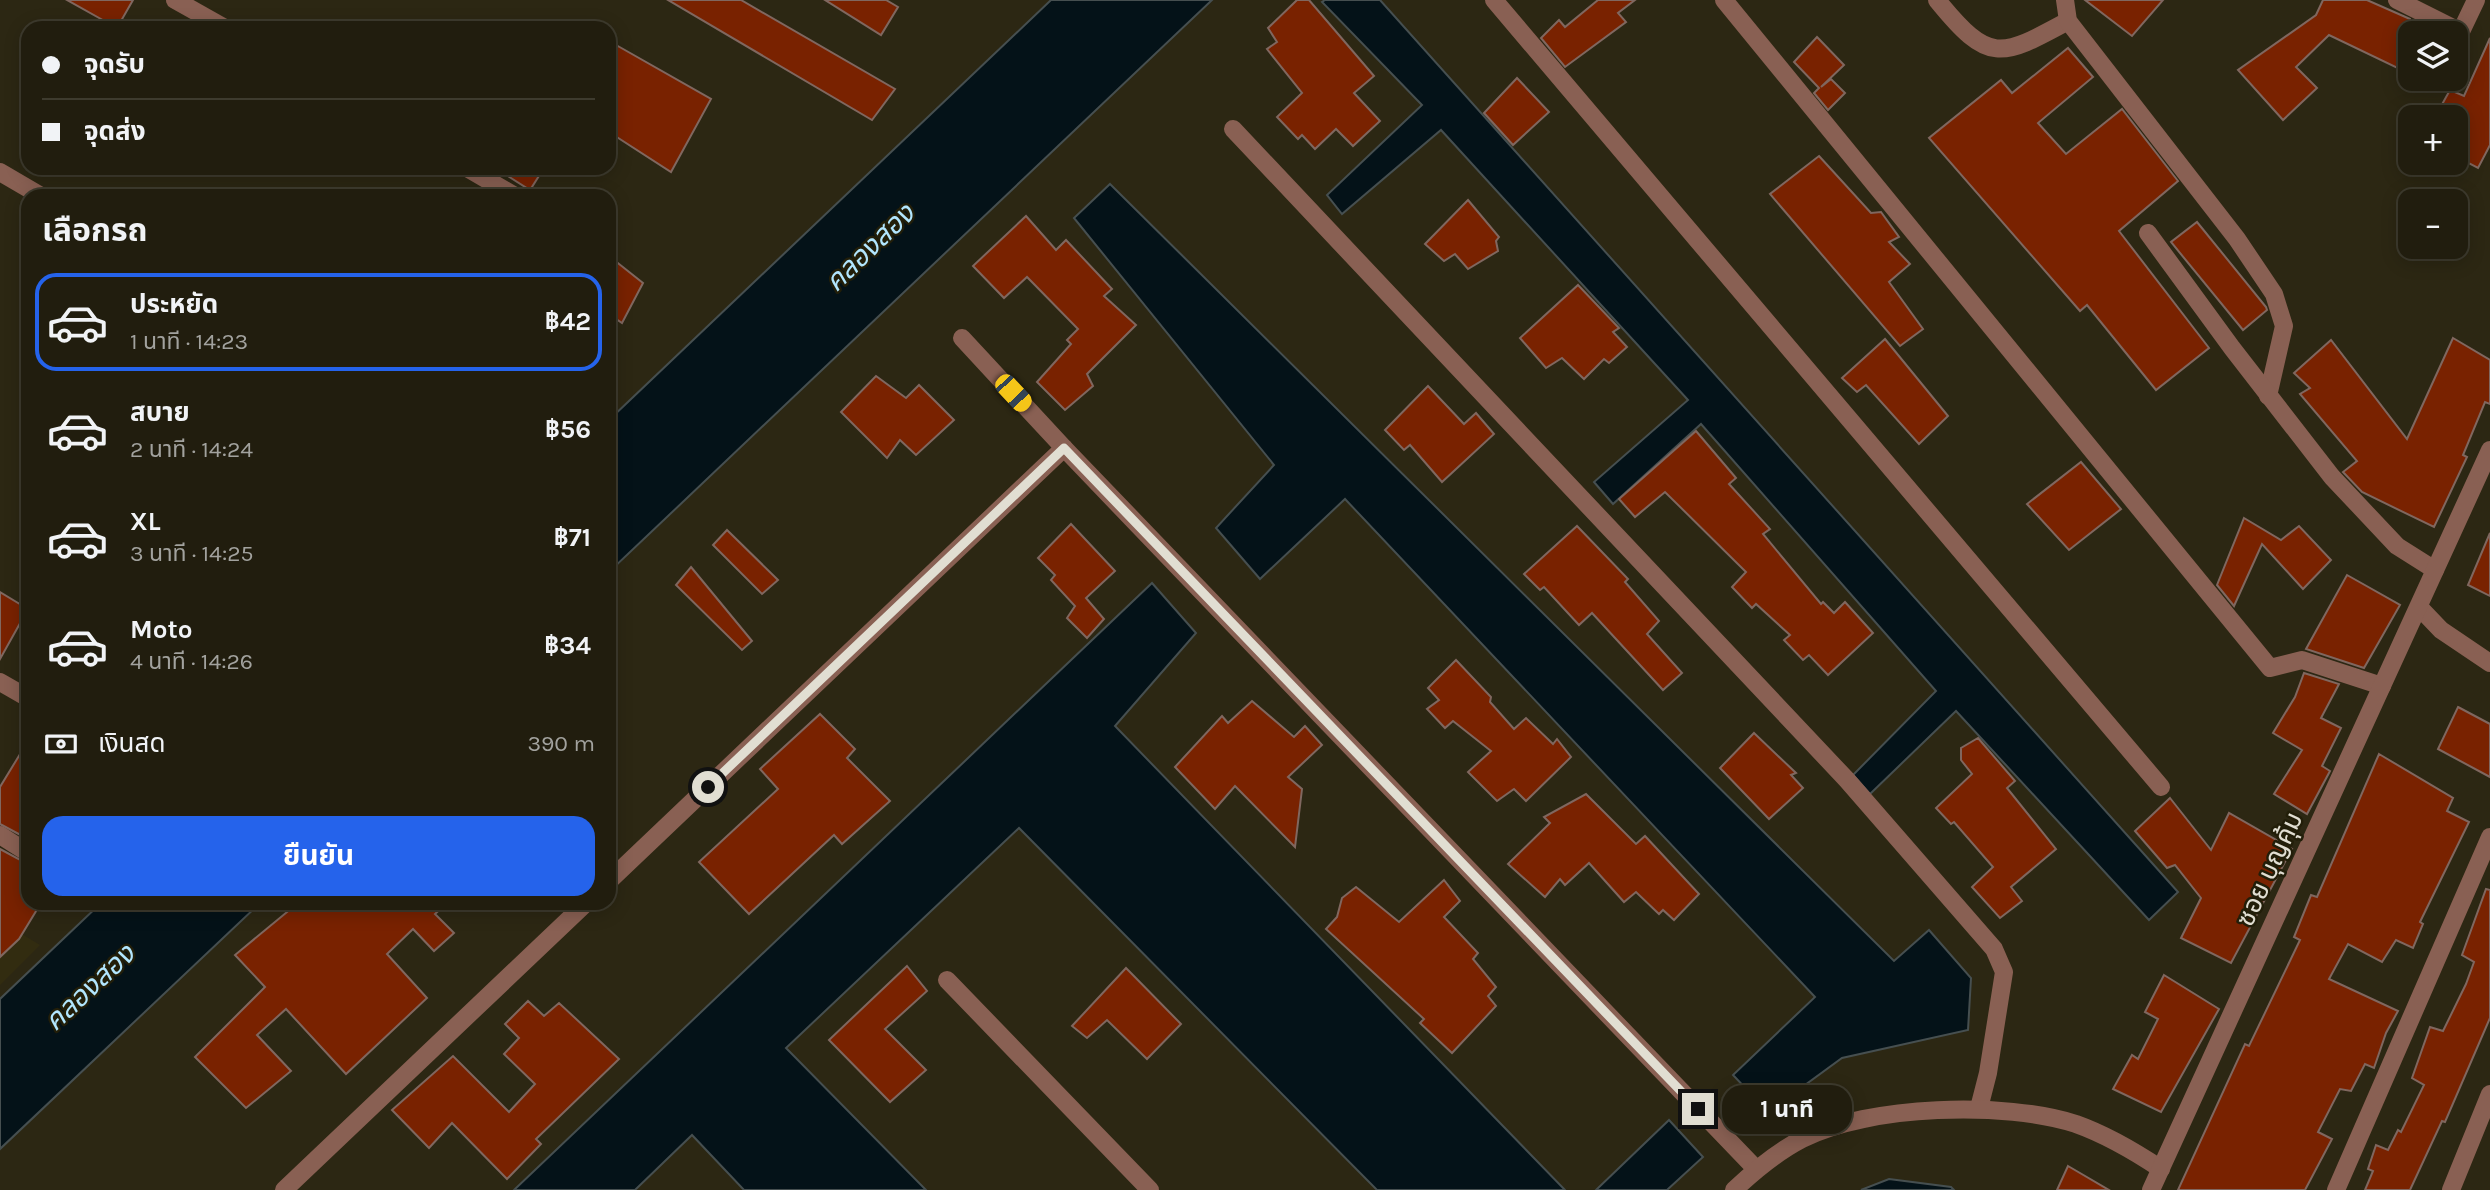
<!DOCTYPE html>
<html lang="th">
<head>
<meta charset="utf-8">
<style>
	:root { --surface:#211d0e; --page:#292617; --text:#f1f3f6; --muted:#a2a29e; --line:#3e3b2e; --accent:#2563eb }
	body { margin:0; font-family:Karla,"Noto Sans Thai",sans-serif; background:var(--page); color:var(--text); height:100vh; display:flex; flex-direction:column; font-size:26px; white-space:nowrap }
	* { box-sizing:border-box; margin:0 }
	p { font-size:23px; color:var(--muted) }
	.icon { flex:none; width:38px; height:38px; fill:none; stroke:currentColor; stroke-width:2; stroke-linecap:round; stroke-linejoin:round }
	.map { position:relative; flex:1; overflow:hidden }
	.side { position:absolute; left:21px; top:189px; width:595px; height:721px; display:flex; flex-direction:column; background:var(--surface); border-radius:21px; box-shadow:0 4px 18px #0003,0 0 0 2px var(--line) }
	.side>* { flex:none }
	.banner { position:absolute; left:21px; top:21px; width:595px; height:154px; border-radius:21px; box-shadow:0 4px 18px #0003,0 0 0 2px var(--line); display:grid; align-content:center; height:154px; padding:0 21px; background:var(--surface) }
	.buttons { position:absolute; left:2398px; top:21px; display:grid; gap:14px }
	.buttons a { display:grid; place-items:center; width:70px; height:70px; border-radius:14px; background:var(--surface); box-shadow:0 4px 18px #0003,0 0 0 2px var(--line); font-size:35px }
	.end { position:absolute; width:32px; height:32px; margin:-16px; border:9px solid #e1ded2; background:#111; box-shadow:0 0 0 4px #111 }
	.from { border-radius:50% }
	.bubble { position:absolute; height:49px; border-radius:21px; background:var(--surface); box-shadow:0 4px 18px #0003,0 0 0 2px var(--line); font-size:23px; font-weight:700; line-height:49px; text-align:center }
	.car { position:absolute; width:21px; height:42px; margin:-21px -10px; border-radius:9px; box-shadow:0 0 5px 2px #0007; background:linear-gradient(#f5c518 24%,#345 0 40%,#f5c518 0 76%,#345 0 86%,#f5c518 0) }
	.banner b { display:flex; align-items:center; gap:24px; height:66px; font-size:26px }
	.banner b+b { border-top:2px solid var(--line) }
	.banner i { width:18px; height:18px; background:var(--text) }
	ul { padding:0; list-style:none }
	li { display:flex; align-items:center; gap:21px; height:98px; margin:0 14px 10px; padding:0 7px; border:4px solid transparent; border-radius:21px }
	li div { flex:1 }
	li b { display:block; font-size:26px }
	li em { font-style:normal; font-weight:700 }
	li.on { border-color:var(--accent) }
	li>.icon { width:63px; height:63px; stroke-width:1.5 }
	h2 { padding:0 21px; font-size:32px; line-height:84px }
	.pay { display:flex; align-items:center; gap:18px; height:77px; padding:0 21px; font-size:26px }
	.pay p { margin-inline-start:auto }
	.primary-button { display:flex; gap:14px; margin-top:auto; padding:14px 21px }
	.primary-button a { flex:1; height:80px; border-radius:21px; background:var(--accent); color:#fff; font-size:28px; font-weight:700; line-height:80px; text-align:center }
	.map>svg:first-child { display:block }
	.built { fill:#322c10 }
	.water { fill:#041218; stroke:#464f50; stroke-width:2 }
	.building { fill:#792200; stroke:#80675f; stroke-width:2 }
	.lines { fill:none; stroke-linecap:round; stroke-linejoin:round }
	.minor { stroke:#896053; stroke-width:18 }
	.route { stroke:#e1ded2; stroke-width:9 }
	.labels { text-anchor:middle; stroke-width:5; stroke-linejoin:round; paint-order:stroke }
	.street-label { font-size:26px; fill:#e1ded2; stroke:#221e09 }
	.water-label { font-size:28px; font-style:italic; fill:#b2e6fe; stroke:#221e09 }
</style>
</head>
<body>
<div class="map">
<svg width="2490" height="1190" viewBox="0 0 2490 1190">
	<rect width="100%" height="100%" fill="#2c2713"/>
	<path class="built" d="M0,921l40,24 -40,40z"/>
	<g class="water">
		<path d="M1051,0h161l-603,572v-152z"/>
		<path d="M1325,0h55l798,892 -29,28 -193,-209 -86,83 -17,-19 83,-84 -235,-267 -88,80 -19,-22 94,-82 -247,-270 -99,84 -15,-19 95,-90 -100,-103z"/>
		<path d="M1110,184l784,777 35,-31 42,48 -3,52 -126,28 -74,54 -35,-37 82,-78 -470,-498 -85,80 -44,-51 58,-63 -200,-247z"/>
		<path d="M1152,583l44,50 -81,93 450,464h-188l-358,-362 -233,220 140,142h-182l-52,-55 -57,55h-121z"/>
		<path d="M101,903h159l-260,246v-150z"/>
		<path d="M1669,1120l34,37 -36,33h-71z"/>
		<path d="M1889,1179l62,8 3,3h-93z"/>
	</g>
	<g class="building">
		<path d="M67,0h66l-16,28z"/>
		<path d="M668,0h73l154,89 -23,31z"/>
		<path d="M825,0h61l12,7 -17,28z"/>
		<path d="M1297,0h12l65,76 -20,17 26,28 -27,25 -17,-17 -21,20 -13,-14 -4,4 -21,-22 25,-24 -35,-44 10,-7 -9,-14z"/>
		<path d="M1598,0h37l-17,13 8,9 -61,45 -24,-29 18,-18 6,7z"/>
		<path d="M2085,0h78l-31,36z"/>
		<path d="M2323,0h44l43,19v55l-81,-39 -33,32 21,21 -34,32 -45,-50 78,-55z"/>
		<path d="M1817,37l27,28 -23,22 10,-8 14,14 -17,17 -14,-17 5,-5 -25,-26z"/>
		<path d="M2490,38v107l-12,23 -23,-12v-39h-20l15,-27 14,6z"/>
		<path d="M609,41l102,58 -40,73 -62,-40z"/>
		<path d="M2068,48l25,29 -55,46 28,31 56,-45 56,72 -59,50 90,117 -53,42 -69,-85 -7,6 -151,-173 72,-58 11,13z"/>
		<path d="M1517,78l32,34 -36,33 -29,-32z"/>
		<path d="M1819,156l52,57 10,-1 18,25 -10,5 21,22 -21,18 34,47 -23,17 -130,-152z"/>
		<path d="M495,168h49l-14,22z"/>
		<path d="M1468,200l31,37 -3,4 2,10 -30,18 -13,-15 -11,7 -19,-17z"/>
		<path d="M1026,216l30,34 10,-10 46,49 -8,7 32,29 -49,49 6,12 -28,24 -28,-28 34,-38 -4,-4 11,-11 -51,-52 -23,21 -31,-32z"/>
		<path d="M2197,222l69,85 1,3 -24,20 -72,-88z"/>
		<path d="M609,256l34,27 -21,40 -13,-9z"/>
		<path d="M1578,285l41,43 -6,4 14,15 -18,16 -5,-4 -20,20 -22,-21 -16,10 -26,-30z"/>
		<path d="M2453,338l37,22v44l-5,-2 -22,53 4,2 -33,70 -72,-35 -19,-20 14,-11 -57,-67 10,-6 -16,-15 37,-33 76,99z"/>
		<path d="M1885,339l63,77 -29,28 -53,-59 -9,7 -15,-14z"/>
		<path d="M876,376l30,22 13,-13 35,35 -38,35 -16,-15 -13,18 -46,-46z"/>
		<path d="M1428,386l36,38 12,-11 18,21 -52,48 -32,-37 -6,5 -19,-20z"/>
		<path d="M1696,431l40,47 -7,6 41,45 -7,5 58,70 2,-2 11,11 11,-11 28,31 -45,42 -19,-20 -6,5 -19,-20 6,-5 -34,-31 -4,4 -20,-21 14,-15 -81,-80 -30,25 -16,-18z"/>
		<path d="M2081,462l40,47 -52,41 -42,-46z"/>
		<path d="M2244,518l37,22 18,-14 32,34 -28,29 -41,-45 -28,62 -17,-21z"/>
		<path d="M1071,524l44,47 -29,27 18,21 -17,19 -20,-20 8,-12 -24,-26 4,-5 -17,-17z"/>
		<path d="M1577,526l51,53 -3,3 34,39 -12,13 35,39 -19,17 -71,-77 -13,12 -35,-38 -4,3 -16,-16z"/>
		<path d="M727,530l51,50 -16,14 -49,-49z"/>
		<path d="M2490,533v63l-22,-11z"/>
		<path d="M691,567l61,74 -10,9 -66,-65z"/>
		<path d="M2347,575l53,30 -36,63 -58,-19z"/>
		<path d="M0,592l28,17 -28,50z"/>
		<path d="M1456,660l35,37 -1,5 24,27 12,-11 27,26 4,-5 14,18 -45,44 -12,-12 -17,12 -29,-29 23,-21 -38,-30 -8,7 -18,-19 12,-9 -11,-12z"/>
		<path d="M2304,673l35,11 -18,34 20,10 -19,38 8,5 -23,43 -33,-20 28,-44 -29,-17 22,-36z"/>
		<path d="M1252,701l42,36 11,-11 17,19 -34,32 14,12 -7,58 -60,-61 -20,23 -40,-42 47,-51 6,7z"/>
		<path d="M2458,707l32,17v53l-52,-28z"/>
		<path d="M820,714l35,35 -8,9 43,43 -48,43 -8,-9 -85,79 -50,-52 79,-73 -18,-20z"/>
		<path d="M1754,733l42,40 -5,2 12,13 -34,31 -49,-51z"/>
		<path d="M1978,738l37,43 -8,7 49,61 -45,38 11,14 -22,17 -28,-31 21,-20 -39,-45 -3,2 -15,-16 36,-34 -11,-14v-12z"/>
		<path d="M28,741v98l-28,-15v-37z"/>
		<path d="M2379,754l74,44 -6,13 22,11 -49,100 3,2 -10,24 -17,-8 -14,22 -34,-18 -19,35 69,32 -12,22 -12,35 -9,-4 -14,27 -11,-2 -22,43 14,7 -27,51h-127l67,-146 4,2 51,-106 -6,-3 17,-42 6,2z"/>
		<path d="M1586,794l50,50 9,-8 54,58 -25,26 -11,-10 -4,4 -23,-22 -12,10 -35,-39 -24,22 -5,-6 -15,18 -37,-33 42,-41 -6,-6z"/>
		<path d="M2170,798l41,52 18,-37 63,36 -61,114 -50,-25 20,-40 -26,-33 -8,3 -32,-37z"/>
		<path d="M0,849l28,15v39h13l-22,36 -19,18z"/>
		<path d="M1444,880l16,21 -16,16 34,36 -5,6 23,28 -8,9 8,10 -44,47 -32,-30 4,-4 -98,-90 11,-12 5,-19 14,-11 43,35z"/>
		<path d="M2486,889l4,1v128l-45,104 -3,-1 -32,69h-45l8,-19 -5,-2 8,-24 12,5 10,-20 3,2 23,-47 -12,-7 18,-51 13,4 23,-47 8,-22 -12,-7z"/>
		<path d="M298,903h149l-12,11 19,19 -20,18 -21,-22 -26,25 40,44 -81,76 -60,-65 -29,26 34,36 -45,37 -51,-51 70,-70 -30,-32z"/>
		<path d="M907,966l20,25 -42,38 41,41 -36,32 -61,-62z"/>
		<path d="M1126,968l55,56 -34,35 -40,-39 -20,18 -15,-12z"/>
		<path d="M2164,975l55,34 -58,103 -48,-23 19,-34 6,4 20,-40 -13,-7z"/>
		<path d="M528,1001l16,15 15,-13 60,56 -83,80 5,5 -34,35 -55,-56 -23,25 -37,-38 61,-54 56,56 26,-28 -31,-30 15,-16 -14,-14z"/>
		<path d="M2068,1166l41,24h-52z"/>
	</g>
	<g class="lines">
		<g class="minor">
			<path d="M175,0l50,28"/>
			<path d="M1494,0l667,787"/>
			<path d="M1724,0l546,668 32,-8 80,26"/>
			<path d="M1937,0c52,64 63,58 131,21"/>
			<path d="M2065,0l3,21 169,218 37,55 10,32 -16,70"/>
			<path d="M2397,0l64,32"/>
			<path d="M2455,44l21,-44"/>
			<path d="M1233,129l614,651 147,169 10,23 -16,101 -9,35"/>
			<path d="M467,168l48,28"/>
			<path d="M0,172l41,24"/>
			<path d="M2148,233l84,115 100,129 65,69 38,24"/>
			<path d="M962,338l102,110 692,721"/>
			<path d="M2419,607l22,23 49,33"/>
			<path d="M0,682l28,16"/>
			<path d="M0,835l28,18"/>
			<path d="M609,881l455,-433"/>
			<path d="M947,980l203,210"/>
			<path d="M284,1190l302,-287"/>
			<path d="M1734,1190c20,-19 43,-38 68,-51 66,-34 204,-38 274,-15 31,11 58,27 85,45"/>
			<path d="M2151,1190l339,-740"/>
			<path d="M2336,1190l154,-353"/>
			<path d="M2451,1190l39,-96"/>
		</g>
	</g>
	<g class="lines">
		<path class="route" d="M708,787l356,-339 634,661"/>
	</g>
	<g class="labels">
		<g class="street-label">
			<text transform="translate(2269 869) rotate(-65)" y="9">ซอย บุญคุ้ม</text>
		</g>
		<g class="water-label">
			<text transform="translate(869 247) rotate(-44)" y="10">คลองสอง</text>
			<text transform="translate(89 987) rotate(-43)" y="10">คลองสอง</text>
		</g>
	</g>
</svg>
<div class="buttons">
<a><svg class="icon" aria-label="layers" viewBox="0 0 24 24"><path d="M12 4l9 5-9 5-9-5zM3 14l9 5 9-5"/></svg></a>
<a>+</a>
<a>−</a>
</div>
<i class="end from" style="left:708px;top:787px"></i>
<i class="end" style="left:1698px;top:1109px"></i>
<div class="bubble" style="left:1722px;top:1085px;width:130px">1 นาที</div>
<i class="car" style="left:1013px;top:393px;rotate:137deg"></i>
<div class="banner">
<b><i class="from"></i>จุดรับ</b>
<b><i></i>จุดส่ง</b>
</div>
<section class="side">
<h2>เลือกรถ</h2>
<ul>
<li class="on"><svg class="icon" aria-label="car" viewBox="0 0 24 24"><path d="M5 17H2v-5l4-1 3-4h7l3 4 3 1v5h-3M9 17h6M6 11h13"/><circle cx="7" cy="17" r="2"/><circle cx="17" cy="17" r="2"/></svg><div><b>ประหยัด</b><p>1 นาที · 14:23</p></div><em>฿42</em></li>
<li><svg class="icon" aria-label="car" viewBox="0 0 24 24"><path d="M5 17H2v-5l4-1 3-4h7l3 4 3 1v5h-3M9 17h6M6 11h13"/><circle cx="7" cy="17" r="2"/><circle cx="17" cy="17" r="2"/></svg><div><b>สบาย</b><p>2 นาที · 14:24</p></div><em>฿56</em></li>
<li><svg class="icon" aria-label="car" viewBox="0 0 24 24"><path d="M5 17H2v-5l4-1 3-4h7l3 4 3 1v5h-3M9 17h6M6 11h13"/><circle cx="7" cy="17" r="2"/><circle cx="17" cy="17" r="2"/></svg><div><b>XL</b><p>3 นาที · 14:25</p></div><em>฿71</em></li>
<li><svg class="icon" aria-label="car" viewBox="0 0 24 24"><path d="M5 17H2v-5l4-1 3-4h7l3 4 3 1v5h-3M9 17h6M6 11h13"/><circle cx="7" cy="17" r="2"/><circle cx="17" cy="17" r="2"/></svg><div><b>Moto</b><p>4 นาที · 14:26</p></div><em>฿34</em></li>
</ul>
<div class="pay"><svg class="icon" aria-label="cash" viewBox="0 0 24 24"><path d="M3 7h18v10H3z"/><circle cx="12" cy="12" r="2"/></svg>เงินสด<p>390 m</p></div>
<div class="primary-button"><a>ยืนยัน</a></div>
</section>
</div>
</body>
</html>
